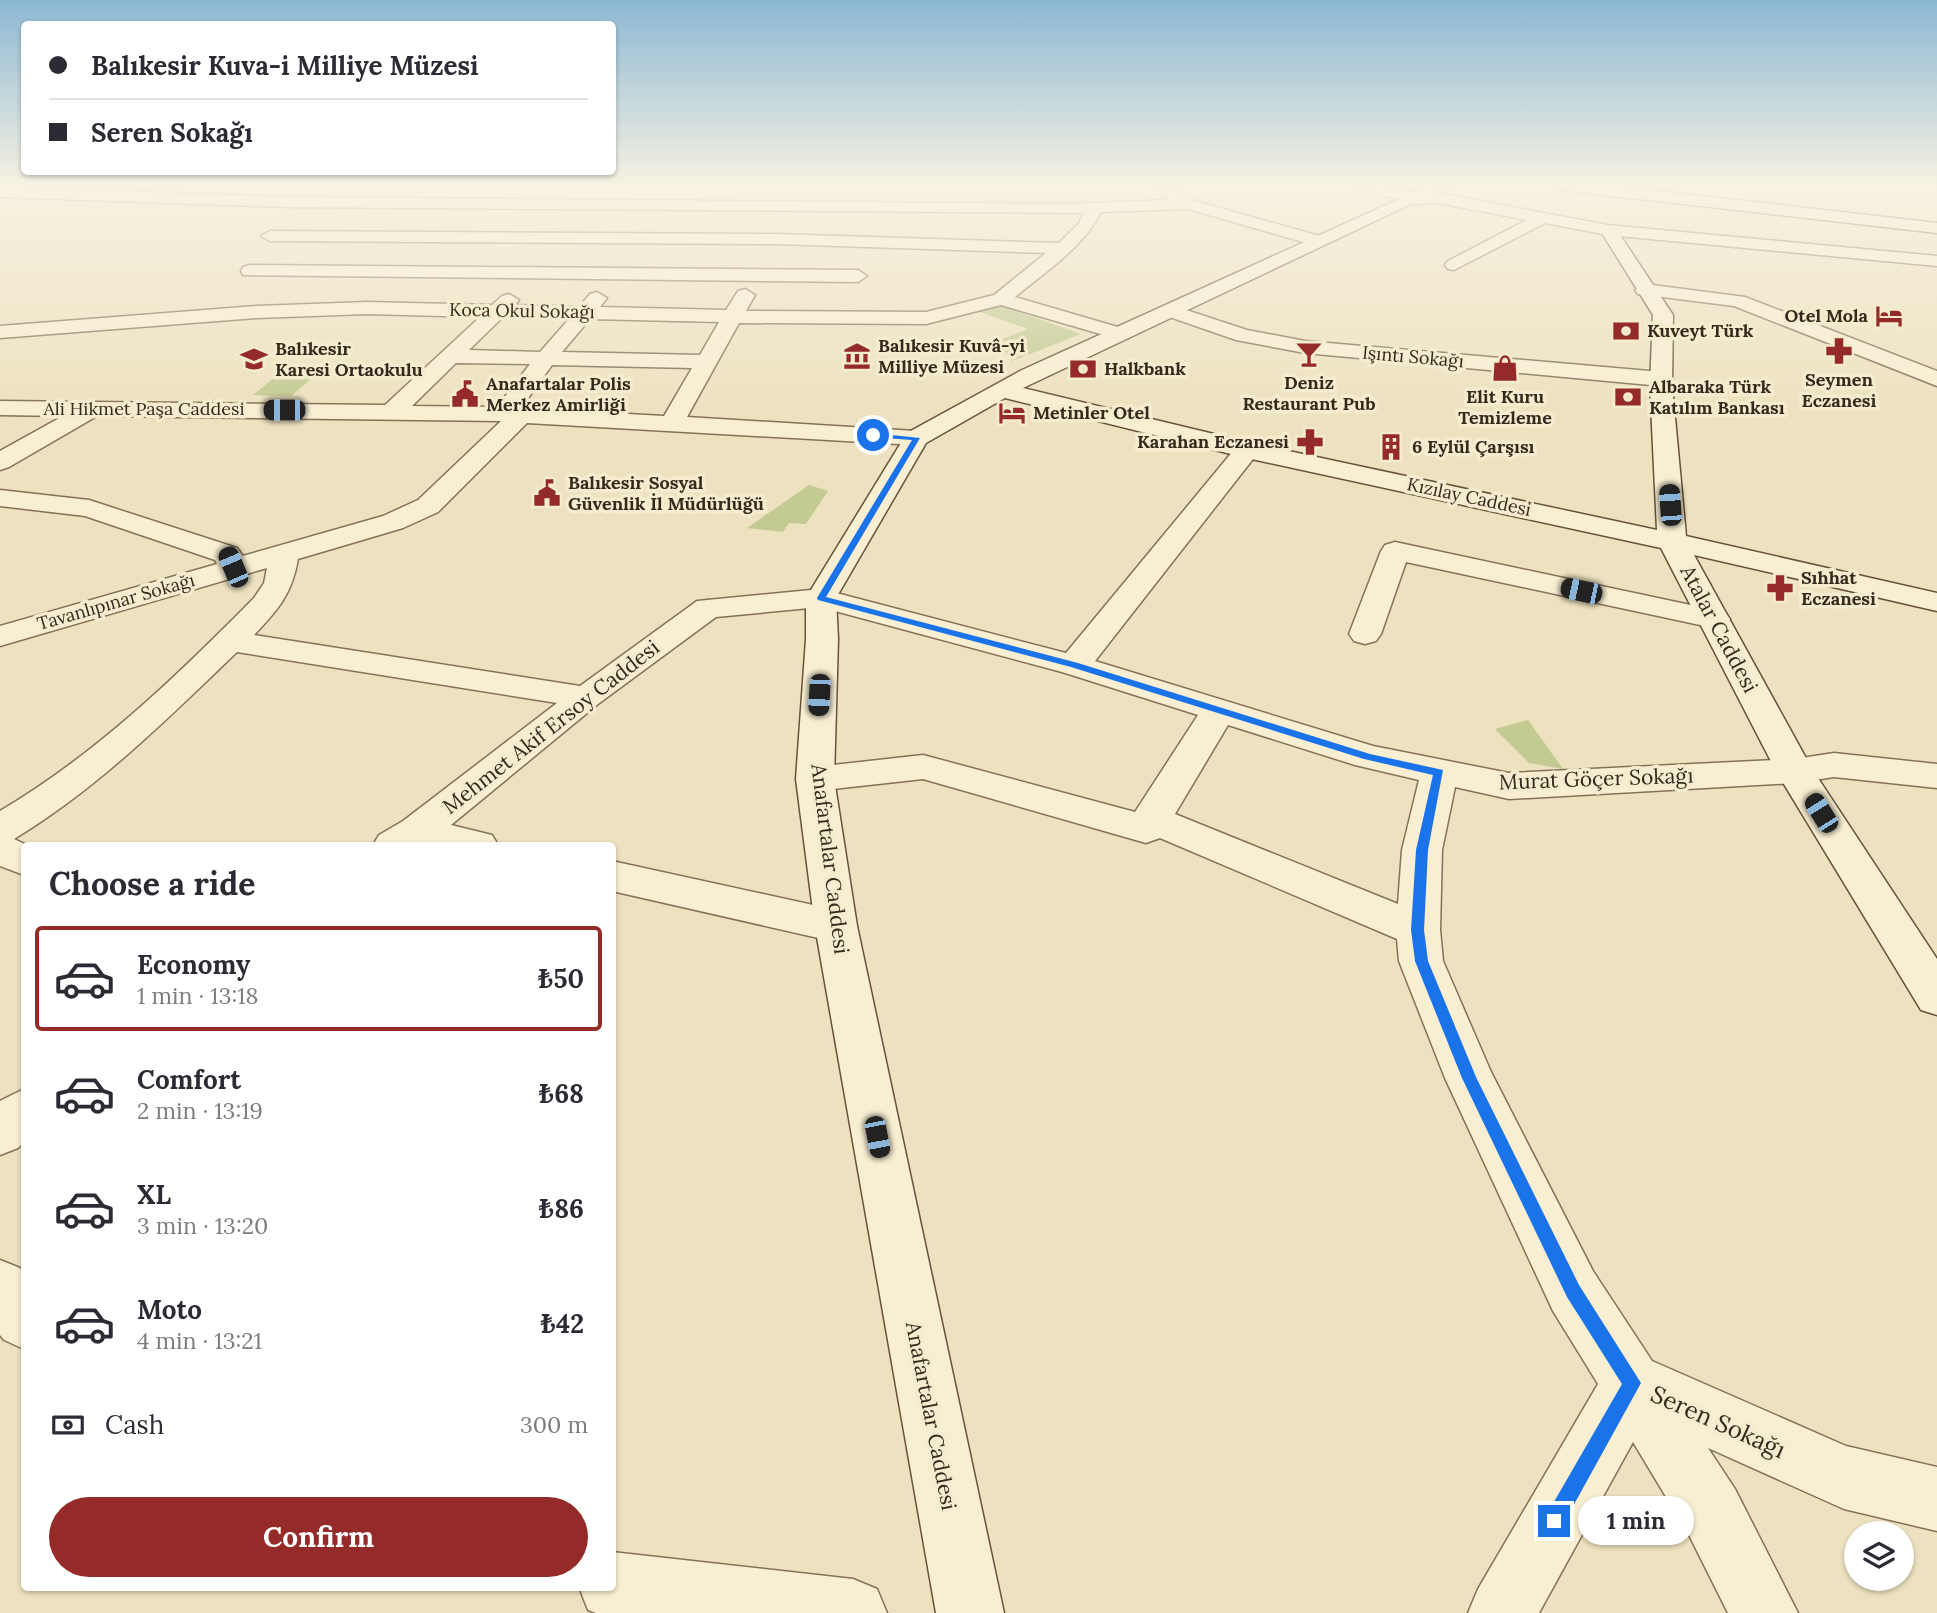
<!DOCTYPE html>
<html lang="en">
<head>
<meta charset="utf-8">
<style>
	:root { --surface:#fff; --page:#f7f7f7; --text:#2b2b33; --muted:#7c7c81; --line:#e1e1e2; --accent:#942b28 }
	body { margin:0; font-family:Lora,serif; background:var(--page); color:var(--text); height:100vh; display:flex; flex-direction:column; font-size:26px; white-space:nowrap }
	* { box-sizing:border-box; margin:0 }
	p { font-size:23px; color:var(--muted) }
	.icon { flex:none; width:38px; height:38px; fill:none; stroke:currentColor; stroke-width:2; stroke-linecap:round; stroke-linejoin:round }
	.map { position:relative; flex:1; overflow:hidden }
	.drawer { position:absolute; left:21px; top:842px; width:595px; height:749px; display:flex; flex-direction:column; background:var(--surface); border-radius:7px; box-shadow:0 2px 5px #0004 }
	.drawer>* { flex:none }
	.guide { position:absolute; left:21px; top:21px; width:595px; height:154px; border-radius:7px; box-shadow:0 2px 5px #0004; display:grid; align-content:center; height:154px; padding:0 28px; background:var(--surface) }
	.buttons { position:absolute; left:1844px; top:1521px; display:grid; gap:14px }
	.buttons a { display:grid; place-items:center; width:70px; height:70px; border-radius:50%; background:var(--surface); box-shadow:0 2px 5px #0004; font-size:35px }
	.end { position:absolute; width:32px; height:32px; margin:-16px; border:9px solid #1a73e8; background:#fff; box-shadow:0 0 0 4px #fff }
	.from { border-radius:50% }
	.bubble { position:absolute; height:49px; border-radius:24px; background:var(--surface); box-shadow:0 2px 5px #0004; font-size:23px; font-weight:800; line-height:49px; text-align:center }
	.car { position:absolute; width:21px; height:42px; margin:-21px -10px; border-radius:9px; box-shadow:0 0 5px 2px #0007; background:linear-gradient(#222 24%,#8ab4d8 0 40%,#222 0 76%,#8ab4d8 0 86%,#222 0) }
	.guide b { display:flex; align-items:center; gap:24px; height:66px; font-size:26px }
	.guide b+b { border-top:2px solid var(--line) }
	.guide i { width:18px; height:18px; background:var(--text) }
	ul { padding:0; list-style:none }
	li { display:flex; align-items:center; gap:21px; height:105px; margin:0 14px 10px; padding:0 14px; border:4px solid transparent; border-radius:7px }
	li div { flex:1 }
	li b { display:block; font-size:26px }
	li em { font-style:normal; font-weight:800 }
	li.active { border-color:var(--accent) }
	li>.icon { width:63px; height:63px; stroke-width:1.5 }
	h2 { padding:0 28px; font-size:32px; line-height:84px }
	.pay { display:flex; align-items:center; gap:18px; height:77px; padding:0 28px; font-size:26px }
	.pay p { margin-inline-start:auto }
	.cta { display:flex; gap:14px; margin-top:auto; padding:14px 28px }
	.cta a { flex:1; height:80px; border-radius:42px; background:var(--accent); color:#fff; font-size:28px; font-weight:800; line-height:80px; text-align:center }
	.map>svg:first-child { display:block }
	.green { fill:#c3cb93 }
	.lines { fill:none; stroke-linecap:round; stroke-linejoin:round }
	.street-casing { stroke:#857158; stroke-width:3 }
	.secondary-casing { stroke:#67523b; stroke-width:3 }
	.street { fill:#f8eed2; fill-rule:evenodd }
	.secondary { fill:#f8eed2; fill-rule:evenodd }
	.route { fill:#1a73e8 }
	.labels { text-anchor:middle; stroke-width:7; stroke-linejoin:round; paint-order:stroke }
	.far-street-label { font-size:18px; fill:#35291c; stroke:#f5ebce }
	.far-poi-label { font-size:18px; font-weight:bold; fill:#35291c; stroke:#f5ebce; text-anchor:start }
	.street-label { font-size:21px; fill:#35291c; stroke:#f5ebce }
	.near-street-label { font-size:24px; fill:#35291c; stroke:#f5ebce }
</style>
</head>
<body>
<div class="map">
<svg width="1937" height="1613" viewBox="0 0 1937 1613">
	<rect width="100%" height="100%" fill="#ede1bf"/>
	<g class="green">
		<path d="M1000,305l81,29 -69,27 -14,-20 30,-12 -51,-18z"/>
		<path d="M288,366l37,1 -34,29 -38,-1z"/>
		<path d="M809,485l19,6 -22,33 -17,-1 -6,9 -36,-4z"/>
		<path d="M1528,720l35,49 -34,-6 -34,-34z"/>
	</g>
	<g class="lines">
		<defs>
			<g id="street">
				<path d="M1354,185c29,0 55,9 84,8l170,32 329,31v10l-329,-31 -63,-12 -91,47 -6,-1 -3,-4 3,-4 79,-41 -89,-17 -27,1z"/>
				<path d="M0,187l287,10 780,7 102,-4 -11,-8 8,-5 29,14 128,36 3,4 -9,5 -129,-37 -87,3c-18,36 -56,60 -86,85l113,33 3,4 -3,4 -7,2 -120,-35 -75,19 -187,-1 -52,94 229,14 9,2 3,5 -3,5 -9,2 -389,-22 -89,89 -35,16 -105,31c-6,35 -20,51 -44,76l326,51 117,-85 124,-12 245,64 172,-208 9,-3 9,3 4,5 -165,211 278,85 136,27 286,-14 39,-6 103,11v24l-103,-11 -39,6 -286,16 -54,-12 -13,63 -2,80 3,31 48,111 102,199 59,90 194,85 91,21v64l-93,-22 -136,-61 27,41 63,124h-70l-39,-78 -56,-93 -94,171h-71l10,-24 120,-205 -45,-73 -108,-233 -46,-117 -2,-22 -237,-101 -14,5 -223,-64 -108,12 -13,-3 -6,-9 6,-9 13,-3 108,-12 212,57 63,-97 -136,-43 -242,-65 -104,10 -118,87 -147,121 41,10 6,10h-125l6,-10 24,-14 154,-118 -320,-51c-71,68 -139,136 -223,187l13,6h-3v30l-24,-9v-55c95,-56 176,-134 254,-213l10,-15 3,-15 -267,78v-20l217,-62 -2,-4 -130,-44 -85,-10v-16l89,10 148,48 6,8 140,-40 35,-16 83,-79 -404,-5 -88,51 -9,3v-19l63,-35 -63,-1v-14l385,4 95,-88 -113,-3 -110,4 -257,20v-12l257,-20 110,-4 125,3 10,-9 7,-2 10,6 -4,5 64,2 11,-13 7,-2 10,6 -7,9 126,3 12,-19 7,-2 10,6 -9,16 180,1 68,-17 52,-42 -270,-9 -506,-3 -9,-5 9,-5 506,3 283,9 20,-20 5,-10 -797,-6 -287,-10zM503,317l66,2 -29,33 -71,-2zM590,319l129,3 -19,33 -138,-3zM456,363l74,1 -33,43 -85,-1zM552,365l140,3 -28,48 -143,-8zM1228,725l127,40 64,15 -17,70 -4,54 -223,-90z"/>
				<path d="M250,265l608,5 9,6 -9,6 -615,-7 -2,-4 2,-4z"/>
				<path d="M1645,284l100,13 192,74v15l-203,-80 -96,-12 -3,-4z"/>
				<path d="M1171,305l76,25 58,11 356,31 8,2 3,5 -3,5 -8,2 -356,-33 -69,-13 -72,-25 -3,-4 3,-4z"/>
				<path d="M1395,542l319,68 11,2 5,7 -5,7 -11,2 -308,-66 -25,72 -5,7 -11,3 -11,-3 -5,-7 32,-83 4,-6z"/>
				<path d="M612,861l224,49 15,4 6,12 -6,12 -15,4 -224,-51z"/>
				<path d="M24,1089v53l-6,6 -18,7v-54z"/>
				<path d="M0,1260l20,8 4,6v75l-20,-9 -4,-5z"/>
				<path d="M612,1552l241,27 24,10 10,24h-291l-8,-3 -9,-23h33z"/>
			</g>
			<g id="secondary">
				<path d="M1430,185h21l-428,203 224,54 410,88 -7,-145 3,-70 -53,-85 2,-4h12l59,89 -1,70 14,151 251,57v18l-243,-56 118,214 125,190v56l-16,-5 -145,-239 -115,-223 -414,-90 -242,-60 -79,45 -90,155 2,41 -4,140 23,147 147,687h-68l-121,-687 -19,-147 10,-140v-41l101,-165 115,-63z"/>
				<path d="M1553,185h52l332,38v10l-377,-43z"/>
			</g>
		</defs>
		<use href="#street" class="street-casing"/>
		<use href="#secondary" class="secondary-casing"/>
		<use href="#street" class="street"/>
		<use href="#secondary" class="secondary"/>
	</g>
	<linearGradient id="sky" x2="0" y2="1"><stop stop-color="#8cb8d4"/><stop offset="0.45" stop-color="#f7f2e2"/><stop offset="1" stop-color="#f7f2e2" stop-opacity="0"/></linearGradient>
	<rect width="1937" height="411" fill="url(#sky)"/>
	<path class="route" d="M873,433l47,5 -94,159 252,66 292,91 73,16 -15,80 -4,80 4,31 48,116 103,208 62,98 -80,145 -7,3 -7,-3 -3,-7 3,-7 75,-130 -55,-87 -105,-219 -47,-117 -4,-31 5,-80 17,-75 -69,-16 -293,-92 -253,-67 -1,-2 95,-158 -42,-3z"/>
	<defs>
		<symbol id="hotel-bare" viewBox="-9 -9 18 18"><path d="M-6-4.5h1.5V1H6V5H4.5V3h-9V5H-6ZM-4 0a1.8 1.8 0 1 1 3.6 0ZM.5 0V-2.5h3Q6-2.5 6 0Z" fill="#942b28" stroke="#f5ebce" stroke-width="2.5" paint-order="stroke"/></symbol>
		<symbol id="bank-bare" viewBox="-9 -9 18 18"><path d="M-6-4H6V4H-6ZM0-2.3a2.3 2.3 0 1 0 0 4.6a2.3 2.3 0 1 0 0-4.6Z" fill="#942b28" stroke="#f5ebce" stroke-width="2.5" paint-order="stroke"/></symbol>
		<symbol id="pharmacy-bare" viewBox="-9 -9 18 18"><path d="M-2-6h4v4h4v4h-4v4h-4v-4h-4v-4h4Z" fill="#942b28" stroke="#f5ebce" stroke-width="2.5" paint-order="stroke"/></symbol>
		<symbol id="bar-bare" viewBox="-9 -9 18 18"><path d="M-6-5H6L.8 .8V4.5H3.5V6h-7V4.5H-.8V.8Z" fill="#942b28" stroke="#f5ebce" stroke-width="2.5" paint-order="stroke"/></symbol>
		<symbol id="museum-bare" viewBox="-9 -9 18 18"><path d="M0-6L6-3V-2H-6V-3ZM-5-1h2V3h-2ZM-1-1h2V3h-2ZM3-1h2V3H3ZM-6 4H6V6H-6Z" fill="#942b28" stroke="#f5ebce" stroke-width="2.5" paint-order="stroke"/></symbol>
		<symbol id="school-bare" viewBox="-9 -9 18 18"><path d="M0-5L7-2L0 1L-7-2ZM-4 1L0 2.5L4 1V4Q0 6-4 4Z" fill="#942b28" stroke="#f5ebce" stroke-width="2.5" paint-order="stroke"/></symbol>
		<symbol id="shop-bare" viewBox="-9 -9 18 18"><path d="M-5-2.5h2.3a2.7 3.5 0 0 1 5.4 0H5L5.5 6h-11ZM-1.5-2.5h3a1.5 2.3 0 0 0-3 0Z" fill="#942b28" stroke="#f5ebce" stroke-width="2.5" paint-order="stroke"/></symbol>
		<symbol id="civic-bare" viewBox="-9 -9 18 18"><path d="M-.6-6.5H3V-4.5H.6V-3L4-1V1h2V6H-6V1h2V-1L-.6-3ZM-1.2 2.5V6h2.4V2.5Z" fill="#942b28" stroke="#f5ebce" stroke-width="2.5" paint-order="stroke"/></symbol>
		<symbol id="building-bare" viewBox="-9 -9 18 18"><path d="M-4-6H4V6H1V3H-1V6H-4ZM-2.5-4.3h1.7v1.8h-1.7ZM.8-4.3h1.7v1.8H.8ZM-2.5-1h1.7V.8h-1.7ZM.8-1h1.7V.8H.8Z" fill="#942b28" stroke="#f5ebce" stroke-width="2.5" paint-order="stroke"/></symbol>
	</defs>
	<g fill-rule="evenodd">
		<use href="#hotel-bare" x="1870" y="297" width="38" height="38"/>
		<use href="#bank-bare" x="1607" y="312" width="38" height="38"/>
		<use href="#pharmacy-bare" x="1820" y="332" width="38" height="38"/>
		<use href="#bar-bare" x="1290" y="335" width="38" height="38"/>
		<use href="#museum-bare" x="838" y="337" width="38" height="38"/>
		<use href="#school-bare" x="235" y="340" width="38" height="38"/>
		<use href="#shop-bare" x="1486" y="349" width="38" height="38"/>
		<use href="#bank-bare" x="1064" y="350" width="38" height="38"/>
		<use href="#civic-bare" x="446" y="375" width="38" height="38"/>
		<use href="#bank-bare" x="1609" y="378" width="38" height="38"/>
		<use href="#hotel-bare" x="993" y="394" width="38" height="38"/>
		<use href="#pharmacy-bare" x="1291" y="423" width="38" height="38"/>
		<use href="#building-bare" x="1372" y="428" width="38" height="38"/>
		<use href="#civic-bare" x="528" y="474" width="38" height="38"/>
		<use href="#pharmacy-bare" x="1761" y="569" width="38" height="38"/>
	</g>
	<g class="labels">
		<g class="far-street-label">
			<text transform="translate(522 311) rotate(1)" y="6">Koca Okul Sokağı</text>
			<text transform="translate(1413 357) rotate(5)" y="6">Işıntı Sokağı</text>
			<text x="144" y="415">Ali Hikmet Paşa Caddesi</text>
			<text transform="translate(1469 497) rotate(12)" y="6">Kızılay Caddesi</text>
			<text transform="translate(116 602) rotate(-16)" y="6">Tavanlıpınar Sokağı</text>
		</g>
		<g class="far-poi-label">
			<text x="1868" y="322" text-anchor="end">Otel Mola</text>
			<text x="1647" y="337">Kuveyt Türk</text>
			<text x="878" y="352">Balıkesir Kuvâ-yi<tspan x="878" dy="21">Milliye Müzesi</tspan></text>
			<text x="275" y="355">Balıkesir<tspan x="275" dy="21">Karesi Ortaokulu</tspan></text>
			<text x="1104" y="375">Halkbank</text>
			<text x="1839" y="386" text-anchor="middle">Seymen<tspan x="1839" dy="21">Eczanesi</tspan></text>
			<text x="1309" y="389" text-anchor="middle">Deniz<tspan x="1309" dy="21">Restaurant Pub</tspan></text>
			<text x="486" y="390">Anafartalar Polis<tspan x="486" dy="21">Merkez Amirliği</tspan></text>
			<text x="1649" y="393">Albaraka Türk<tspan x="1649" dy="21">Katılım Bankası</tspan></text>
			<text x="1505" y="403" text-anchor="middle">Elit Kuru<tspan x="1505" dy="21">Temizleme</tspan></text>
			<text x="1033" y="419">Metinler Otel</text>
			<text x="1289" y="448" text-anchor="end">Karahan Eczanesi</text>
			<text x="1412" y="453">6 Eylül Çarşısı</text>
			<text x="568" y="489">Balıkesir Sosyal<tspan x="568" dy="21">Güvenlik İl Müdürlüğü</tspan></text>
			<text x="1801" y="584">Sıhhat<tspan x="1801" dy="21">Eczanesi</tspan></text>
		</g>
		<g class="street-label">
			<text transform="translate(1719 629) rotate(62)" y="7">Atalar Caddesi</text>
			<text transform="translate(551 727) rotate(-38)" y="7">Mehmet Akif Ersoy Caddesi</text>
			<text transform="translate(1596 779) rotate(-2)" y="7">Murat Göçer Sokağı</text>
			<text transform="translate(830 859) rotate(83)" y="7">Anafartalar Caddesi</text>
			<text transform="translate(931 1416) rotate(79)" y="7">Anafartalar Caddesi</text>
		</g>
		<g class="near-street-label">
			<text transform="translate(1718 1422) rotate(24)" y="8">Seren Sokağı</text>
		</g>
	</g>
</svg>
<div class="buttons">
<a><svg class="icon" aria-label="layers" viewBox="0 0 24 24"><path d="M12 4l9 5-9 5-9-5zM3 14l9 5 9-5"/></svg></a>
</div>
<i class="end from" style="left:873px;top:435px"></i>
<i class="end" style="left:1554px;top:1521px"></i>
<div class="bubble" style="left:1578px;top:1496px;width:116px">1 min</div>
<i class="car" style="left:284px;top:410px;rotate:270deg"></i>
<i class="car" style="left:1670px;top:505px;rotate:356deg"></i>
<i class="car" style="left:233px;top:567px;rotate:337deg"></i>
<i class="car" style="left:1581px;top:591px;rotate:282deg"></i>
<i class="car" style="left:819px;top:695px;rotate:183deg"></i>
<i class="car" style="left:1821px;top:813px;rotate:328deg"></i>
<i class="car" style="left:877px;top:1137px;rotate:169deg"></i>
<div class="guide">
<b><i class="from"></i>Balıkesir Kuva-i Milliye Müzesi</b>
<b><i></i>Seren Sokağı</b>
</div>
<section class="drawer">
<h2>Choose a ride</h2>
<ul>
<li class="active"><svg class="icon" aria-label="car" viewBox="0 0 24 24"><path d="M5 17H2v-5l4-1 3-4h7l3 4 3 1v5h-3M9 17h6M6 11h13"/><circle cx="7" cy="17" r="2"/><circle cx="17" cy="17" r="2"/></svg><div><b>Economy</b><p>1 min · 13:18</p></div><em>₺50</em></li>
<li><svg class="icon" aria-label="car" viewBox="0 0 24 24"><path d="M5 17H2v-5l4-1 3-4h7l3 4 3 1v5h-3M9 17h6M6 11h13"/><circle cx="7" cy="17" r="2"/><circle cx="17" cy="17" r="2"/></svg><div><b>Comfort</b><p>2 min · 13:19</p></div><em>₺68</em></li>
<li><svg class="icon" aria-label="car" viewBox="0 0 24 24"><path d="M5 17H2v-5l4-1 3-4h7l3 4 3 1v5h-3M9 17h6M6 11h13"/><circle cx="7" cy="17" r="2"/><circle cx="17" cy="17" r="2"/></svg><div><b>XL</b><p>3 min · 13:20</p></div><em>₺86</em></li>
<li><svg class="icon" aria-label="car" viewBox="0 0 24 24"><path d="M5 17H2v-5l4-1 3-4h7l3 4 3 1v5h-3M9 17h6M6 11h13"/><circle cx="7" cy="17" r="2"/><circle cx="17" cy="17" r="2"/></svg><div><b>Moto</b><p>4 min · 13:21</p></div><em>₺42</em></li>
</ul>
<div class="pay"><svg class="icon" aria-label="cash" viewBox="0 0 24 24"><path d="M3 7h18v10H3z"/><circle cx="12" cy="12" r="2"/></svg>Cash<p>300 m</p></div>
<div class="cta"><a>Confirm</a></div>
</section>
</div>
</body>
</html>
